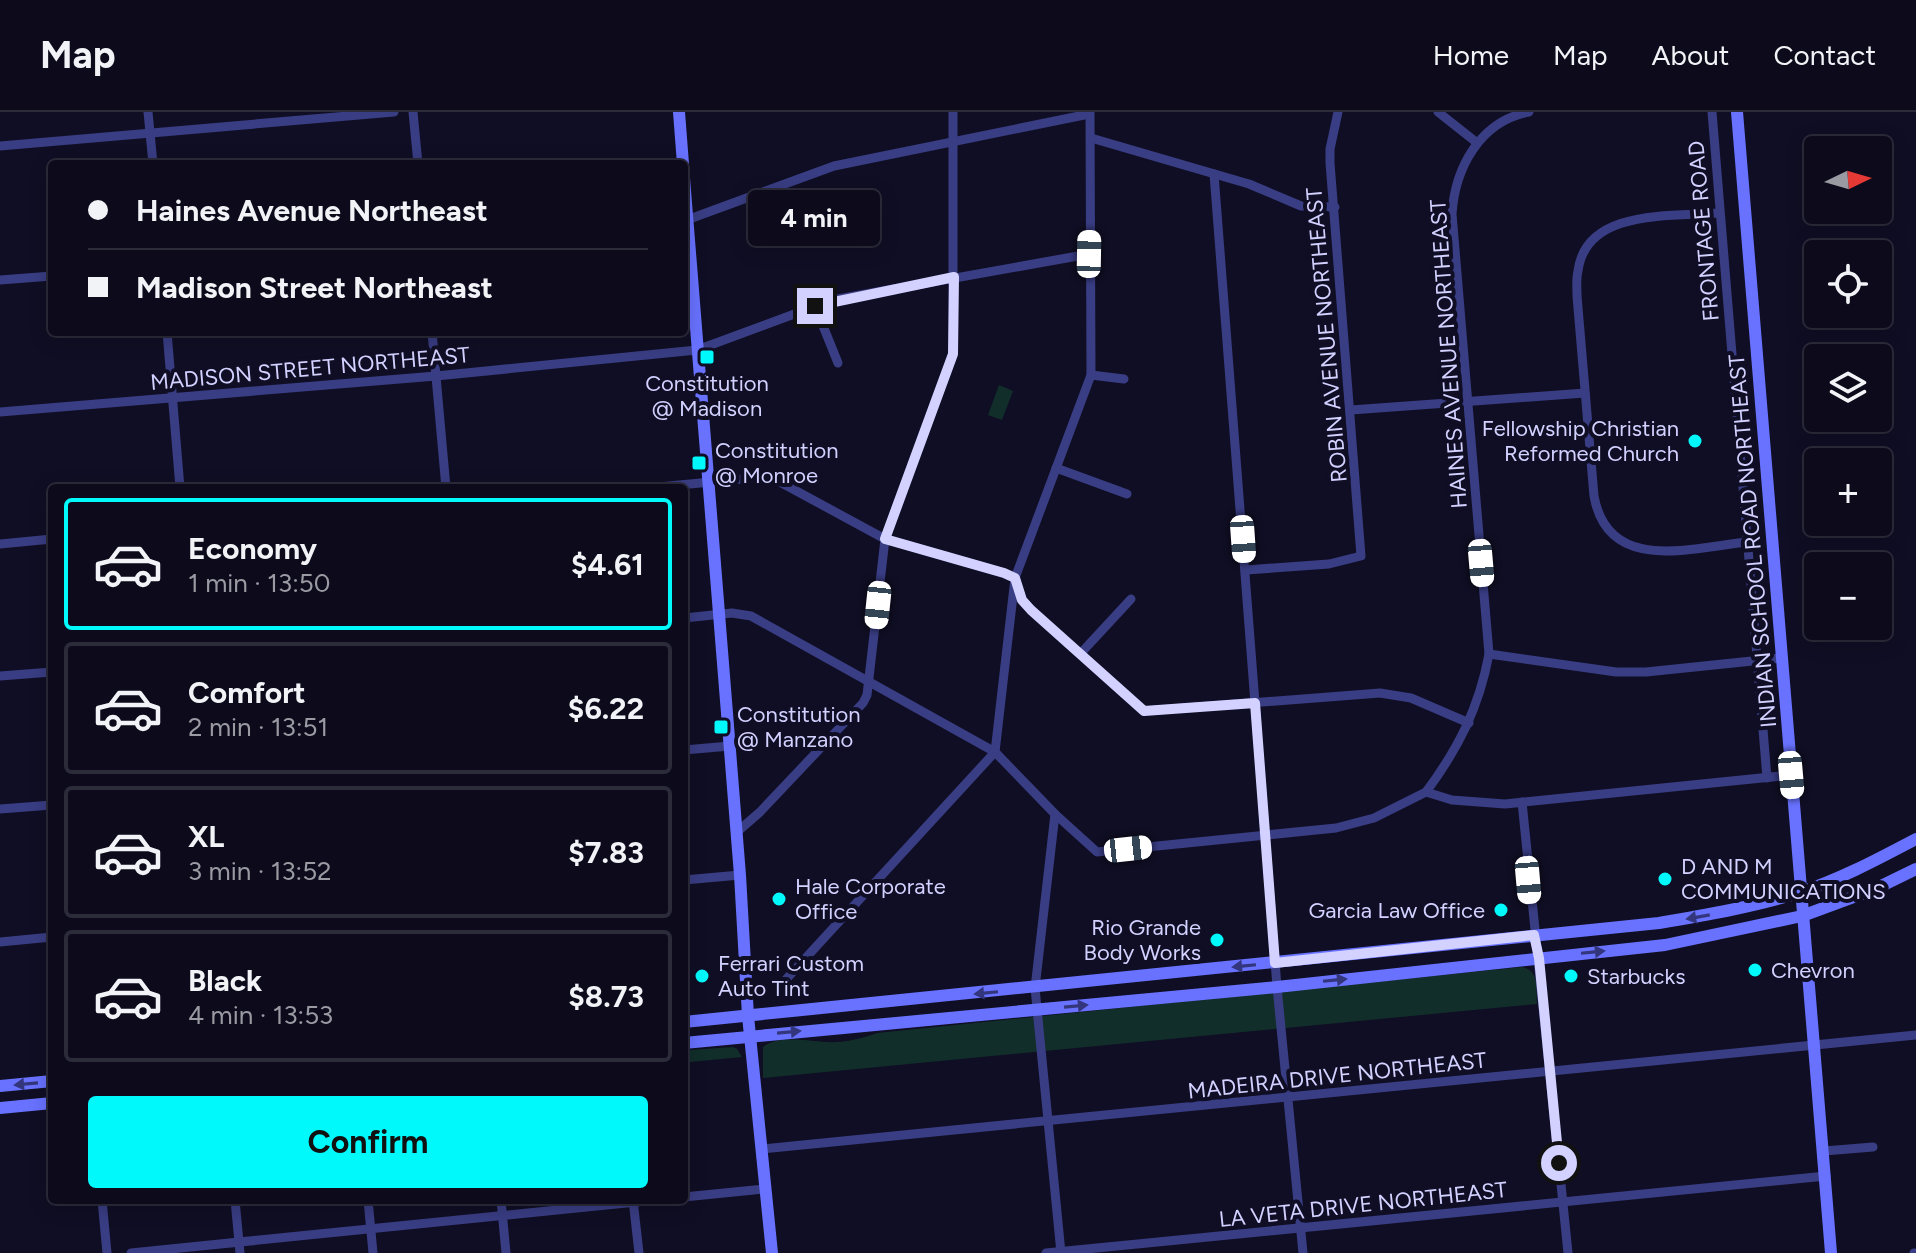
<!DOCTYPE html>
<html lang="en">
<head>
<meta charset="utf-8">
<style>
	:root { --surface:#0c0a1b; --page:#151324; --text:#f1f3f6; --muted:#9a9aa3; --line:#2c2b3a; --accent:#00fafc }
	body { margin:0; font-family:Figtree,sans-serif; background:var(--page); color:var(--text); height:100vh; display:flex; flex-direction:column; font-size:30px; white-space:nowrap }
	* { box-sizing:border-box; margin:0 }
	p { font-size:26px; color:var(--muted) }
	.icon { flex:none; width:44px; height:44px; fill:none; stroke:currentColor; stroke-width:2; stroke-linecap:round; stroke-linejoin:round }
	.map { position:relative; flex:1; overflow:hidden }
	.panel { position:absolute; left:48px; top:372px; width:640px; height:720px; display:flex; flex-direction:column; background:var(--surface); border-radius:8px; box-shadow:0 4px 20px #0003,0 0 0 2px var(--line) }
	.panel>* { flex:none }
	.top-card { position:absolute; left:48px; top:48px; width:640px; height:176px; border-radius:8px; box-shadow:0 4px 20px #0003,0 0 0 2px var(--line); display:grid; align-content:center; height:176px; padding:0 40px; background:var(--surface) }
	.needle { width:52px; rotate:85deg }
	.controls { position:absolute; left:1804px; top:24px; display:grid; gap:16px }
	.controls a { display:grid; place-items:center; width:88px; height:88px; border-radius:8px; background:var(--surface); box-shadow:0 4px 20px #0003,0 0 0 2px var(--line); font-size:40px }
	.end { position:absolute; width:36px; height:36px; margin:-18px; border:10px solid #d2d1ff; background:#111; box-shadow:0 0 0 4px #111 }
	.from { border-radius:50% }
	.bubble { position:absolute; height:56px; border-radius:8px; background:var(--surface); box-shadow:0 4px 20px #0003,0 0 0 2px var(--line); font-size:26px; font-weight:700; line-height:56px; text-align:center }
	.car { position:absolute; width:24px; height:48px; margin:-24px -12px; border-radius:10px; box-shadow:0 0 6px 2px #0007; background:linear-gradient(#fff 24%,#345 0 40%,#fff 0 76%,#345 0 86%,#fff 0) }
	.top-card b { display:flex; align-items:center; gap:28px; height:76px; font-size:30px }
	.top-card b+b { border-top:2px solid var(--line) }
	.top-card i { width:20px; height:20px; background:var(--text) }
	ul { padding:14px 0 0; list-style:none }
	li { display:flex; align-items:center; gap:24px; height:132px; margin:0 16px 12px; padding:0 24px; border:4px solid var(--line); border-radius:8px }
	li div { flex:1 }
	li b { display:block; font-size:30px }
	li em { font-style:normal; font-weight:700 }
	li.current { border-color:var(--accent) }
	li>.icon { width:72px; height:72px; stroke-width:1.5 }
	.button { display:flex; gap:16px; margin-top:auto; padding:16px 40px }
	.button a { flex:1; height:92px; border-radius:8px; background:var(--accent); color:#111; font-size:32px; font-weight:700; line-height:92px; text-align:center }
	header { display:flex; align-items:center; gap:48px; box-sizing:border-box; height:112px; padding:0 40px; background:var(--surface); border-bottom:2px solid var(--line) }
	header strong { font-size:38px }
	nav { display:flex; gap:44px; margin-inline-start:auto; font-size:28px }
	.map>svg:first-child { display:block }
	.green { fill:#112e2a }
	.lines { fill:none; stroke-linecap:round; stroke-linejoin:round }
	.street { stroke:#393d83; stroke-width:9 }
	.secondary { stroke:#6872ff; stroke-width:12 }
	.oneway { fill:#33367c }
	.route { stroke:#d2d1ff; stroke-width:10 }
	.poi-dot { fill:#00fafc; stroke:#100e24; stroke-width:3 }
	.labels { text-anchor:middle; stroke-width:8; stroke-linejoin:round; paint-order:stroke }
	.street-label { font-size:22px; fill:#d2d1ff; stroke:#100e24 }
	.poi-label { font-size:22px; fill:#d2d1ff; stroke:#100e24; text-anchor:start }
</style>
</head>
<body>
<header>
<strong>Map</strong>
<nav><a>Home</a><a>Map</a><a>About</a><a>Contact</a></nav>
</header>
<div class="map">
<svg width="1916" height="1141" viewBox="0 0 1916 1141">
	<rect width="100%" height="100%" fill="#100e24"/>
	<g class="green">
		<path d="M999,273l14,6 -11,29 -14,-5z"/>
		<path d="M1522,855c18,3 14,22 15,37l-774,74v-31c15,-12 44,-6 63,-5 17,1 35,-3 51,-9z"/>
		<path d="M733,935l4,2 5,8 -52,5 -1,-12z"/>
	</g>
	<g class="lines">
		<g class="street">
			<path d="M148,0l5,52"/>
			<path d="M413,0l5,52"/>
			<path d="M1438,0l38,30"/>
			<path d="M1712,0l55,666"/>
			<path d="M1091,26l158,46 52,22 34,1"/>
			<path d="M0,34l394,-34"/>
			<path d="M1214,62l63,813 26,266"/>
			<path d="M1719,101c-47,4 -133,-5 -141,58 -2,8 -1,17 -1,25l17,200c14,78 97,52 153,46"/>
			<path d="M684,109l150,-55 255,-52"/>
			<path d="M0,168l52,-4"/>
			<path d="M815,194l23,57"/>
			<path d="M167,220l13,156"/>
			<path d="M432,220l14,156"/>
			<path d="M1091,263l33,4"/>
			<path d="M1351,298l234,-17"/>
			<path d="M0,300l436,-36 261,-26 135,-50 257,-46"/>
			<path d="M1056,356l71,26"/>
			<path d="M648,376l115,-11 15,4 107,58 119,34 11,5 7,22 9,10 113,101 236,-18 31,5 58,25"/>
			<path d="M0,432l52,-5"/>
			<path d="M1246,458l83,-6 32,-8 -31,-393v-14l8,-37"/>
			<path d="M684,506l48,-5 19,3 244,136 60,62 42,38 239,-24 38,-10 52,-26 26,8 53,4 286,-29"/>
			<path d="M1081,541l50,-54"/>
			<path d="M1489,542l127,18h30l135,-14"/>
			<path d="M0,564l52,-4"/>
			<path d="M684,638l46,-4"/>
			<path d="M1426,680c32,-43 53,-84 63,-138l-37,-440c3,-46 28,-93 77,-102"/>
			<path d="M1522,690l46,451"/>
			<path d="M0,697l52,-4"/>
			<path d="M1055,702l-20,174 26,265"/>
			<path d="M737,720l23,-20 103,-109 4,-8 18,-156 68,-185v-242"/>
			<path d="M684,768l56,-5"/>
			<path d="M0,830l52,-5"/>
			<path d="M779,875l216,-235 20,-174 76,-203 -1,-263"/>
			<path d="M761,1037l1155,-114"/>
			<path d="M1824,1039l49,-4"/>
			<path d="M684,1085l81,-8"/>
			<path d="M102,1088l5,53"/>
			<path d="M235,1088l5,53"/>
			<path d="M368,1088l5,53"/>
			<path d="M501,1088l5,53"/>
			<path d="M633,1088l6,53"/>
			<path d="M131,1141l525,-53"/>
			<path d="M1046,1141l780,-77"/>
			<path d="M1914,1141h2"/>
		</g>
		<g class="secondary">
			<path d="M679,0l4,52"/>
			<path d="M1737,0l94,1141"/>
			<path d="M684,66l56,697 8,141 24,237"/>
			<path d="M684,910l975,-99c47,-8 94,-16 139,-30 41,-13 80,-34 118,-54"/>
			<path d="M684,931l593,-56 388,-42 137,-29 73,-27 41,-20"/>
			<path d="M0,974l52,-5"/>
			<path d="M0,996l52,-5"/>
		</g>
	</g>
	<defs><path id="oneway-solid" d="M-6-.8H1V-3.2L6.5 0L1 3.2V.8H-6Z" transform="scale(2)"/></defs>
	<g class="oneway">
		<use href="#oneway-solid" transform="translate(1698 805) rotate(170)"/>
		<use href="#oneway-solid" transform="translate(1593 840) rotate(-6)"/>
		<use href="#oneway-solid" transform="translate(1244 854) rotate(174)"/>
		<use href="#oneway-solid" transform="translate(1335 868) rotate(-6)"/>
		<use href="#oneway-solid" transform="translate(986 881) rotate(174)"/>
		<use href="#oneway-solid" transform="translate(1076 894) rotate(-5)"/>
		<use href="#oneway-solid" transform="translate(789 920) rotate(-5)"/>
		<use href="#oneway-solid" transform="translate(26 972) rotate(175)"/>
	</g>
	<g class="lines">
		<path class="route" d="M815,194l139,-29 -1,77 -68,185 119,34 11,5 7,22 9,10 113,101 111,-8 20,260 259,-28 5,23 20,205"/>
	</g>
	<g class="poi-dot">
		<rect x="699" y="237" width="16" height="16" rx="4"/>
		<circle cx="1695" cy="329" r="8"/>
		<rect x="691" y="343" width="16" height="16" rx="4"/>
		<rect x="713" y="607" width="16" height="16" rx="4"/>
		<circle cx="1665" cy="767" r="8"/>
		<circle cx="779" cy="787" r="8"/>
		<circle cx="1501" cy="798" r="8"/>
		<circle cx="1217" cy="828" r="8"/>
		<circle cx="1755" cy="858" r="8"/>
		<circle cx="702" cy="864" r="8"/>
		<circle cx="1571" cy="864" r="8"/>
	</g>
	<g class="labels">
		<g class="street-label">
			<text transform="translate(1703 119) rotate(-95)" y="8">FRONTAGE ROAD</text>
			<text transform="translate(1326 223) rotate(-95)" y="8">ROBIN AVENUE NORTHEAST</text>
			<text transform="translate(1448 242) rotate(-94)" y="8">HAINES AVENUE NORTHEAST</text>
			<text transform="translate(310 256) rotate(-5)" y="8">MADISON STREET NORTHEAST</text>
			<text transform="translate(1752 429) rotate(-95)" y="8">INDIAN SCHOOL ROAD NORTHEAST</text>
			<text transform="translate(1337 963) rotate(-6)" y="8">MADEIRA DRIVE NORTHEAST</text>
			<text transform="translate(1363 1092) rotate(-6)" y="8">LA VETA DRIVE NORTHEAST</text>
		</g>
		<g class="poi-label">
			<text x="707" y="279" text-anchor="middle">Constitution<tspan x="707" dy="25">@ Madison</tspan></text>
			<text x="1679" y="324" text-anchor="end">Fellowship Christian<tspan x="1679" dy="25">Reformed Church</tspan></text>
			<text x="715" y="346">Constitution<tspan x="715" dy="25">@ Monroe</tspan></text>
			<text x="737" y="610">Constitution<tspan x="737" dy="25">@ Manzano</tspan></text>
			<text x="1681" y="762">D AND M<tspan x="1681" dy="25">COMMUNICATIONS</tspan></text>
			<text x="795" y="782">Hale Corporate<tspan x="795" dy="25">Office</tspan></text>
			<text x="1485" y="806" text-anchor="end">Garcia Law Office</text>
			<text x="1201" y="823" text-anchor="end">Rio Grande<tspan x="1201" dy="25">Body Works</tspan></text>
			<text x="718" y="859">Ferrari Custom<tspan x="718" dy="25">Auto Tint</tspan></text>
			<text x="1771" y="866">Chevron</text>
			<text x="1587" y="872">Starbucks</text>
		</g>
	</g>
</svg>
<div class="controls">
<a><svg class="needle" viewBox="-14 -14 28 28"><path d="M0-13l5 13h-10z" fill="#e53935"/><path d="M0 13l5-13h-10z" fill="#9a9aa3"/></svg></a>
<a><svg class="icon" aria-label="locate" viewBox="0 0 24 24"><circle cx="12" cy="12" r="6"/><path d="M12 2v4M12 18v4M2 12h4M18 12h4"/></svg></a>
<a><svg class="icon" aria-label="layers" viewBox="0 0 24 24"><path d="M12 4l9 5-9 5-9-5zM3 14l9 5 9-5"/></svg></a>
<a>+</a>
<a>−</a>
</div>
<i class="end from" style="left:1559px;top:1051px"></i>
<i class="end" style="left:815px;top:194px"></i>
<div class="bubble" style="left:748px;top:78px;width:132px">4 min</div>
<i class="car" style="left:1089px;top:142px;rotate:1deg"></i>
<i class="car" style="left:1243px;top:427px;rotate:176deg"></i>
<i class="car" style="left:1481px;top:451px;rotate:175deg"></i>
<i class="car" style="left:878px;top:493px;rotate:186deg"></i>
<i class="car" style="left:1791px;top:663px;rotate:175deg"></i>
<i class="car" style="left:1128px;top:737px;rotate:84deg"></i>
<i class="car" style="left:1528px;top:768px;rotate:175deg"></i>
<div class="top-card">
<b><i class="from"></i>Haines Avenue Northeast</b>
<b><i></i>Madison Street Northeast</b>
</div>
<section class="panel">
<ul>
<li class="current"><svg class="icon" aria-label="car" viewBox="0 0 24 24"><path d="M5 17H2v-5l4-1 3-4h7l3 4 3 1v5h-3M9 17h6M6 11h13"/><circle cx="7" cy="17" r="2"/><circle cx="17" cy="17" r="2"/></svg><div><b>Economy</b><p>1 min · 13:50</p></div><em>$4.61</em></li>
<li><svg class="icon" aria-label="car" viewBox="0 0 24 24"><path d="M5 17H2v-5l4-1 3-4h7l3 4 3 1v5h-3M9 17h6M6 11h13"/><circle cx="7" cy="17" r="2"/><circle cx="17" cy="17" r="2"/></svg><div><b>Comfort</b><p>2 min · 13:51</p></div><em>$6.22</em></li>
<li><svg class="icon" aria-label="car" viewBox="0 0 24 24"><path d="M5 17H2v-5l4-1 3-4h7l3 4 3 1v5h-3M9 17h6M6 11h13"/><circle cx="7" cy="17" r="2"/><circle cx="17" cy="17" r="2"/></svg><div><b>XL</b><p>3 min · 13:52</p></div><em>$7.83</em></li>
<li><svg class="icon" aria-label="car" viewBox="0 0 24 24"><path d="M5 17H2v-5l4-1 3-4h7l3 4 3 1v5h-3M9 17h6M6 11h13"/><circle cx="7" cy="17" r="2"/><circle cx="17" cy="17" r="2"/></svg><div><b>Black</b><p>4 min · 13:53</p></div><em>$8.73</em></li>
</ul>
<div class="button"><a>Confirm</a></div>
</section>
</div>
</body>
</html>
